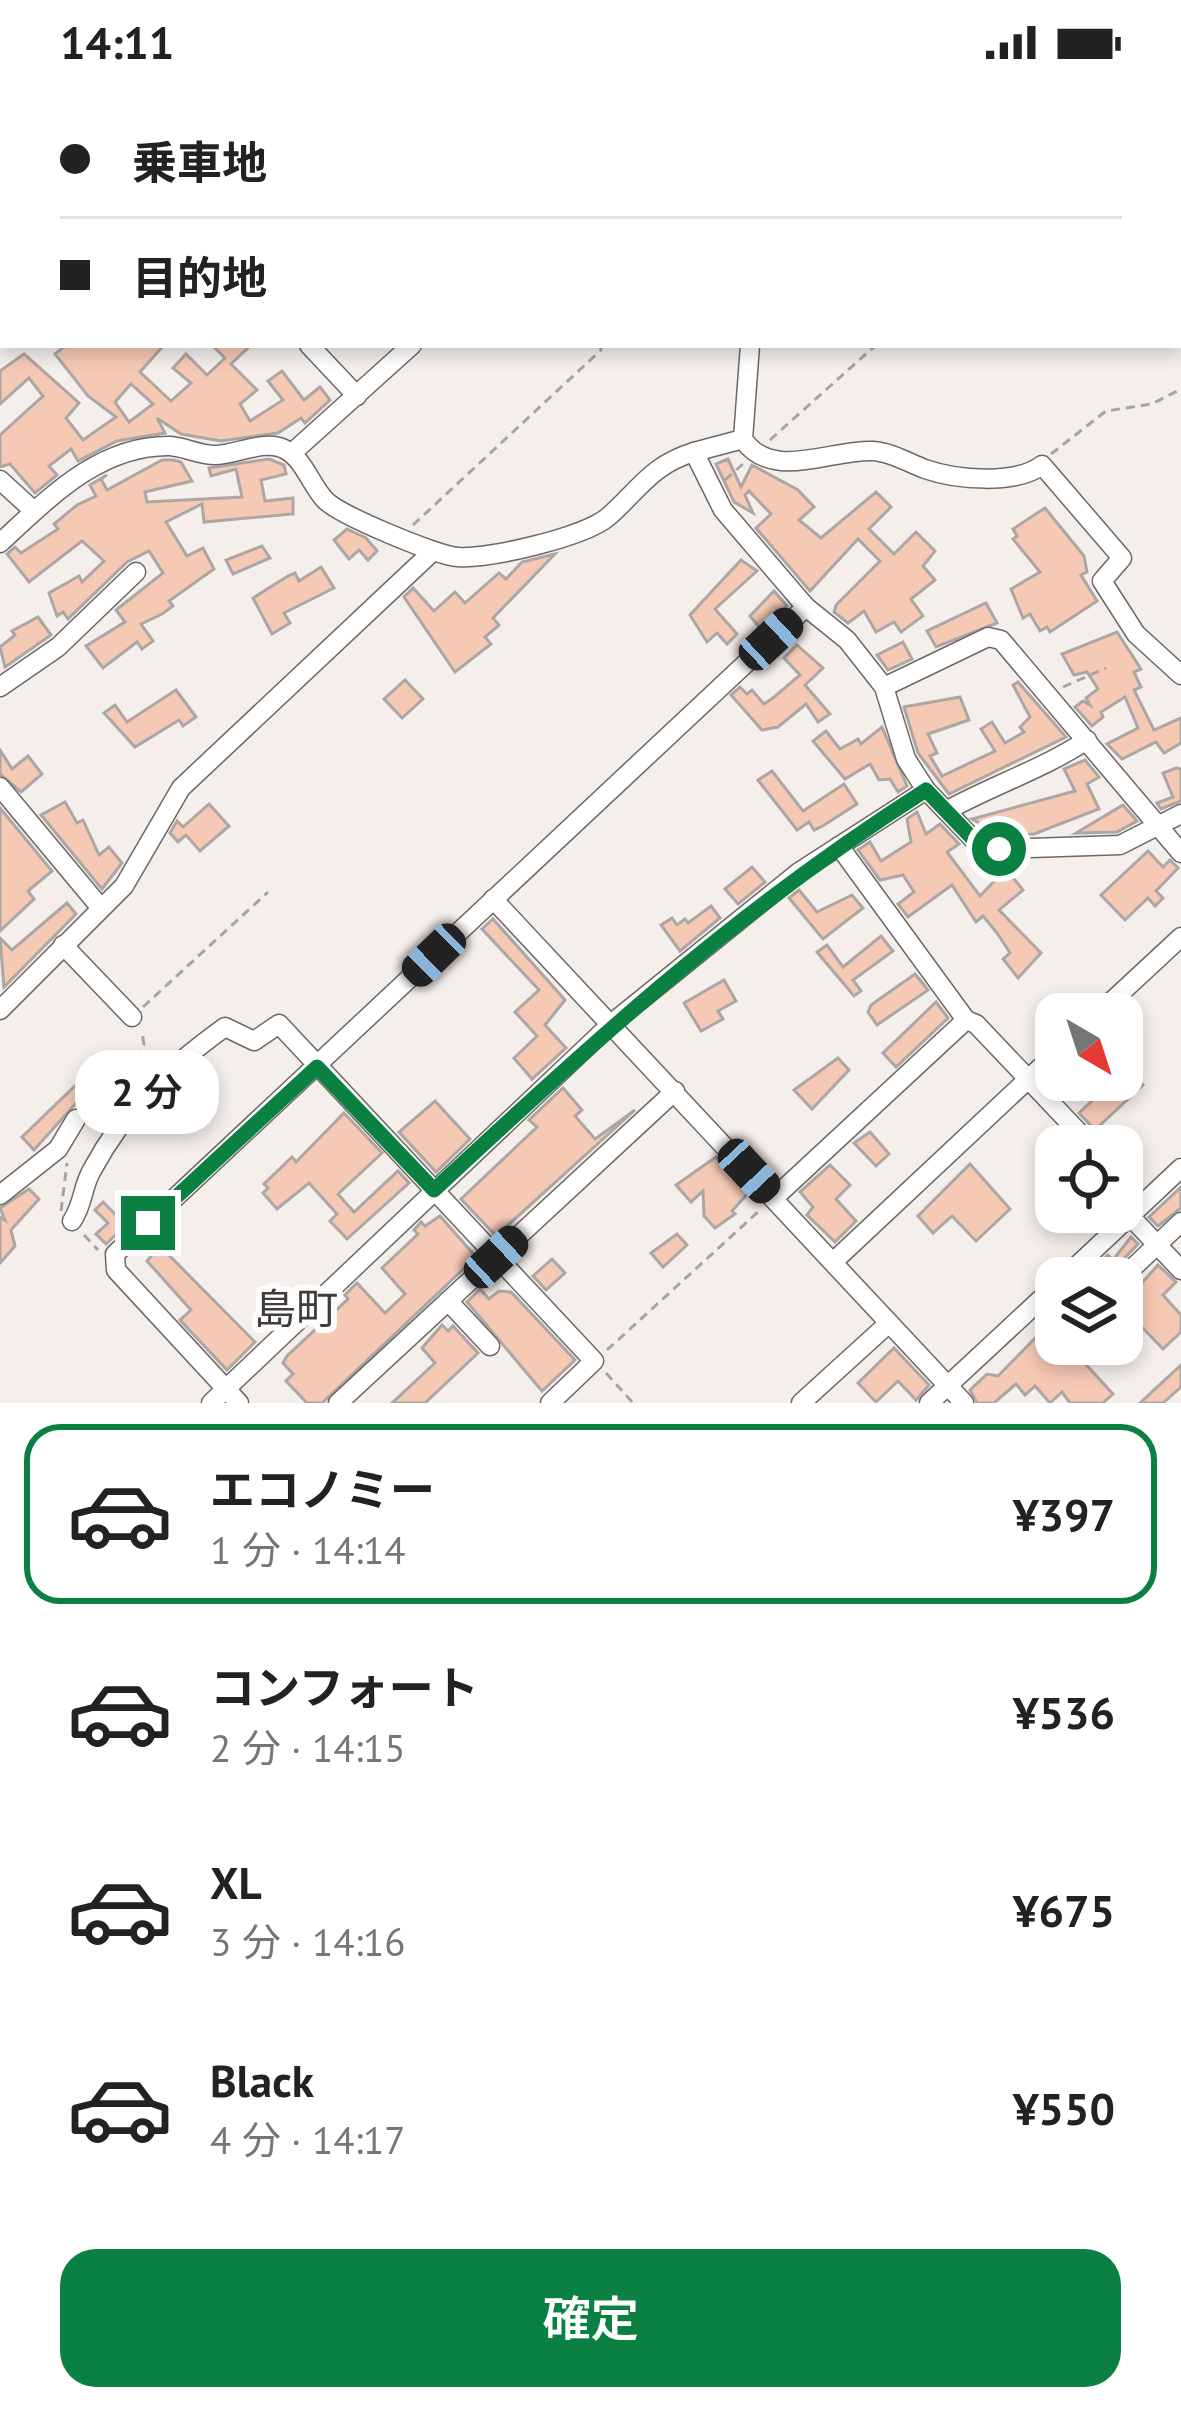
<!DOCTYPE html>
<html lang="ja">
<head>
<meta charset="utf-8">
<style>
	:root { --surface:#fff; --page:#f2f2f2; --text:#222; --muted:#767676; --line:#e0e0e0; --accent:#0b8043 }
	body { margin:0; font-family:"PT Sans","Noto Sans JP",sans-serif; background:var(--page); color:var(--text); height:100vh; display:flex; flex-direction:column; font-size:45px; white-space:nowrap }
	* { box-sizing:border-box; margin:0 }
	p { font-size:39px; color:var(--muted) }
	.icon { flex:none; width:66px; height:66px; fill:none; stroke:currentColor; stroke-width:2; stroke-linecap:round; stroke-linejoin:round }
	.map { position:relative; height:1319px; overflow:hidden }
	.panel { display:flex; flex-direction:column; background:var(--surface); flex:1 }
	.panel>* { flex:none }
	.banner { position:absolute; left:0px; top:0px; width:1182px; height:264px; box-shadow:0 6px 18px #0003; display:grid; align-content:center; height:264px; padding:0 60px; background:var(--surface) }
	.needle { width:78px; rotate:141deg }
	.fabs { position:absolute; left:1035px; top:909px; display:grid; gap:24px }
	.fabs a { display:grid; place-items:center; width:108px; height:108px; border-radius:24px; background:var(--surface); box-shadow:0 6px 18px #0003; font-size:60px }
	.end { position:absolute; width:54px; height:54px; margin:-27px; border:15px solid #0b8043; background:#fff; box-shadow:0 0 0 6px #fff }
	.from { border-radius:50% }
	.bubble { position:absolute; height:84px; border-radius:36px; background:var(--surface); box-shadow:0 6px 18px #0003; font-size:39px; font-weight:600; line-height:84px; text-align:center }
	.car { position:absolute; width:36px; height:72px; margin:-36px -18px; border-radius:15px; box-shadow:0 0 9px 3px #0007; background:linear-gradient(#222 24%,#8ab4d8 0 40%,#222 0 76%,#8ab4d8 0 86%,#222 0) }
	.banner b { display:flex; align-items:center; gap:42px; height:114px; font-size:45px }
	.banner b+b { border-top:3px solid var(--line) }
	.banner i { width:30px; height:30px; background:var(--text) }
	ul { padding:21px 0 0; list-style:none }
	li { display:flex; align-items:center; gap:36px; height:180px; margin:0 24px 18px; padding:0 36px; border:6px solid transparent; border-radius:36px }
	li div { flex:1 }
	li b { display:block; font-size:45px }
	li em { font-style:normal; font-weight:600 }
	li.current { border-color:var(--accent) }
	li>.icon { width:108px; height:108px; stroke-width:1.5 }
	.action { display:flex; gap:24px; margin-top:auto; padding:24px 60px }
	.action a { flex:1; height:138px; border-radius:36px; background:var(--accent); color:#fff; font-size:48px; font-weight:600; line-height:138px; text-align:center }
	.status { display:flex; justify-content:space-between; align-items:center; height:84px; padding:0 60px; background:var(--surface); direction:ltr }
	.status svg { height:33px; fill:currentColor }
	.map>svg:first-child { display:block }
	.building { fill:#f6c9b4; stroke:#aca6a4; stroke-width:3; fill-rule:evenodd }
	.lines { fill:none; stroke-linecap:round; stroke-linejoin:round }
	.minor-casing { stroke:#6d6865; stroke-width:21 }
	.path { stroke:#a9a4a2; stroke-width:3; stroke-dasharray:9 6; stroke-linecap:butt }
	.minor { stroke:#fff; stroke-width:18 }
	.rail-casing { stroke:#868280; stroke-width:9 }
	.rail { stroke:#fefdfd; stroke-width:4.5; stroke-dasharray:14; stroke-linecap:butt }
	.route { stroke:#0b8043; stroke-width:15 }
	.labels { text-anchor:middle; stroke-width:12; stroke-linejoin:round; paint-order:stroke }
	.quarter-label { font-size:42px; fill:#403b39; stroke:#fefdfd }
</style>
</head>
<body>
<div class="status"><b>14:11</b><svg viewBox="0 0 49 12"><path d="M0 12V9h3v3zM5 12V6h3v6zM10 12V3h3v9zM15 12V0h3v12zM26 1h20v11H26zM47 4h2v5h-2z"/></svg></div>
<div class="map">
<svg width="1181" height="1319" viewBox="0 0 1181 1319">
	<rect width="100%" height="100%" fill="#f5efec"/>
	<g class="building">
		<path d="M66,261h98l-24,27 31,29 20,-18 -18,-15 13,-14 21,21 18,-17 -13,-13h39l-20,19 26,26 -17,14 10,17 33,-21 -15,-19 14,-10 22,29 16,-13 10,13 -25,23 -4,-5 -23,15 -57,8 -40,-7 -24,-16 8,15 -48,8 -39,20 -7,-12 -22,17 8,9 -22,18 -25,-29 -10,3v-32l43,-39 -14,-18 -29,26v-33l24,-17 55,49 -13,15 17,22 33,-23 -28,-21 -33,-42zM131,300l22,20 -24,18 -14,-20z"/>
		<path d="M269,375l15,6 2,9 -25,6 4,21 28,-3v16l-89,8 -2,-18 -36,18 21,34 16,-8 11,21 -45,32 4,5 -11,8 -21,10 12,17 -11,8 -5,-7 -34,26 -17,-22 39,-24 -9,-12 47,-37 -14,-22 -22,11 -59,57 -5,-7 -6,4 -8,-23 30,-17 3,6 22,-21 -22,-20 -53,41 -22,-28 8,-7 6,6 37,-24 -4,-5 23,-19 19,-9 -6,-11 17,-10 -6,4 6,11 55,-30h11l8,2 11,19 -47,11 2,10 95,-5 -6,-28 -25,7 -2,-8z"/>
		<path d="M728,375l13,28 11,-22 46,25 16,17 -15,13 22,18 55,-46 15,15 -22,22 25,25 22,-22 19,19 -12,15 12,14 -24,19 12,17 -22,16 -7,-10 -18,10 -12,-21 -16,12 -14,-11 2,-7 44,-44 -22,-22 -48,52 -54,-63 15,-14 -22,-23 -4,4 8,18 -19,-11 -18,-38z"/>
		<path d="M1045,424l39,48 3,16 -6,3 16,26 -47,31 -3,-5 -7,4 -10,-17 -7,4 -12,-29 29,-17 -27,-33 4,-3 -4,-7z"/>
		<path d="M347,445l19,9 11,13 -9,9 -9,-10 -10,9 -15,-19z"/>
		<path d="M262,462l8,12 -37,16 -7,-14z"/>
		<path d="M555,470l-62,64 6,7 -14,12 6,7 -36,28 -51,-75 9,-9 21,23 21,-19 10,11 34,-30 7,6 16,-17z"/>
		<path d="M741,476l16,11 -42,38 22,25 -10,10 -10,-11 -10,9 -17,-27z"/>
		<path d="M321,483l13,21 -50,25 6,10 -18,11 -19,-36 35,-22 7,-3 4,8z"/>
		<path d="M774,507l13,15 -25,24 -12,-14z"/>
		<path d="M986,519l11,20 -61,24 -9,-16z"/>
		<path d="M38,533l13,18 -46,32 -5,-20 15,-12 -3,-4z"/>
		<path d="M1117,548l24,37 -7,3 7,15 -7,3 20,40 27,-12v25l-17,10 -8,-11 -34,17 -15,-15 31,-16 -13,-31 -24,15 2,5 -11,9 -17,-19 8,-6 7,4 -4,-7 12,-9 -11,-17 -13,3 -12,-21z"/>
		<path d="M903,558l9,17 -24,11 -11,-15z"/>
		<path d="M797,561l26,23 -18,17 25,29 -12,8 -12,-18 -28,23 -16,3 -31,-35 9,-8 7,7 5,-4 12,14 9,-6 27,-23 -16,-17z"/>
		<path d="M405,596l18,19 -21,19 -18,-19z"/>
		<path d="M1018,598l48,55 -117,57 -31,-41 -14,-46 56,-10 9,23 -41,14 9,19 -7,3 12,20 53,-25 -14,-22 11,-7 13,21 19,-11 -4,-5 10,-10 -17,-32z"/>
		<path d="M176,606l20,27 -13,9 -4,-6 -44,27 -31,-34 11,-8 12,17z"/>
		<path d="M882,643l25,59 -9,6 -8,-13 -11,1 -9,-16 -25,15 -32,-38 13,-10 14,18 18,-10 3,5z"/>
		<path d="M0,666l12,19 16,-13 14,18 -21,18 -21,-18z"/>
		<path d="M1085,676l14,17 -12,7 12,25 -65,25 -33,1 -29,-16 103,-28 -11,-22z"/>
		<path d="M1176,684l5,1v32l-20,8 -4,-6 16,-6 -10,-24z"/>
		<path d="M772,687l31,40 41,-27 13,20 -36,23 -7,3 -5,-8 -12,8 -39,-50z"/>
		<path d="M65,718l12,21 6,-3 16,35 10,-8 13,16 -20,26 -61,-74z"/>
		<path d="M209,720l20,22 -29,25 -14,-16 -8,7 -8,-9 7,-12 6,6z"/>
		<path d="M1123,721l14,16 -20,11 -41,1z"/>
		<path d="M0,724l52,63 -24,20 6,8 -34,32z"/>
		<path d="M917,728l9,22 14,-10 19,20 -12,8 33,44 26,-27 17,21 -24,20 42,43 -23,25 -15,-19 7,-6 -13,-20 -14,-17 -7,6 -24,-37 -44,32 -10,-13 16,-12 -11,-17 -23,5 -22,-30 12,-8 11,19 30,-19 -4,-23z"/>
		<path d="M1148,767l15,16 7,-7 8,8 -22,23 7,7 -8,8 -7,-8 -23,22 -24,-25z"/>
		<path d="M752,783l13,15 -27,22 -13,-15z"/>
		<path d="M799,806l18,22 35,-17 11,13 -40,31 -34,-41z"/>
		<path d="M67,819l9,11 -72,73 -4,-49 12,12z"/>
		<path d="M711,822l9,12 -40,33 -19,-26 11,-7 5,7 8,-6 3,4z"/>
		<path d="M493,835l72,81 -20,25 21,23 -34,31 -18,-21 23,-22 -22,-24 24,-22 -57,-61z"/>
		<path d="M881,852l12,15 -40,29 8,11 -7,5 -37,-44 10,-7 16,22z"/>
		<path d="M915,890l13,16 -51,35 -9,-13 3,-7z"/>
		<path d="M724,896l12,21 -18,10 5,8 -22,12 -17,-28z"/>
		<path d="M936,918l12,16 -52,49 -13,-14z"/>
		<path d="M838,974l11,12 -37,39 -18,-19z"/>
		<path d="M1127,983l16,18 -48,45 -16,-17 35,-33h8z"/>
		<path d="M77,1000l8,9 -51,57 -12,-13z"/>
		<path d="M563,1004l19,22 -7,6 20,23 40,-29 -139,126 -35,-37 76,-72 -8,-7z"/>
		<path d="M435,1017l35,38 -34,33 -37,-40z"/>
		<path d="M344,1029l38,40 -44,41 16,18 44,-41 11,12 -62,56 -17,-18 7,-7 -28,-31 -32,26 -14,-16 5,-5 -4,-4 28,-27 4,5z"/>
		<path d="M870,1048l19,22 -13,12 -22,-23z"/>
		<path d="M716,1073l33,35 -17,19 3,3 -20,14 -11,-12 -1,-25 -12,11 -15,-17z"/>
		<path d="M970,1080l40,45 -34,32 -24,-25 -19,17 -15,-17z"/>
		<path d="M830,1081l20,20 -14,14 20,22 -21,21 -28,-27 6,-8 -13,-15z"/>
		<path d="M1181,1103v21l-23,18 -9,-9z"/>
		<path d="M29,1105l10,10 -28,31 4,16 -15,17v-46l5,3 -5,-12z"/>
		<path d="M103,1118l23,23 -20,19 -10,-10 12,-11 -13,-13z"/>
		<path d="M440,1132l36,41 -154,146h-15l-21,-22 7,-7 -10,-11 4,-7 61,-57 -3,-4 12,-12 28,30 20,-19 -23,-26 36,-34 -4,-4 7,-8 4,4z"/>
		<path d="M677,1150l10,11 -24,22 -12,-14z"/>
		<path d="M1131,1153l7,7 -33,34 -10,-11 13,-12 5,5z"/>
		<path d="M152,1154l103,104 -28,28 -47,-50 11,-10 -44,-49 5,-6 -8,-9z"/>
		<path d="M552,1175l13,14 -19,17 -13,-14z"/>
		<path d="M1158,1181l18,17 -13,13 18,20v17l-18,17 -29,-30 -12,11v-25z"/>
		<path d="M480,1205l9,10 10,-8 12,1 64,68 -33,31 -75,-89z"/>
		<path d="M1049,1240l7,7v13h11l46,50 -10,9h-33l-8,-11 -12,11 -15,-17 -10,9 -9,-11 -22,19h-17l-7,-13 17,-16 11,2z"/>
		<path d="M442,1241l6,6 5,-5 25,27 -53,50h-33l43,-40 -13,-15z"/>
		<path d="M894,1264l35,37 -13,15 -18,-19 -22,21 -18,-19z"/>
		<path d="M1181,1281v22l-18,16h-23z"/>
	</g>
	<g class="lines">
		<defs>
			<g id="minor">
				<path d="M359,0l3,3"/>
				<path d="M1113,0l3,3"/>
				<path d="M297,3l3,-3"/>
				<path d="M1179,72l2,3"/>
				<path d="M0,150l3,-1"/>
				<path d="M309,261l48,51"/>
				<path d="M750,261l-7,94c28,43 88,10 130,12 18,1 36,12 52,18 31,11 91,16 117,-4l80,93 -20,23 34,53 45,41"/>
				<path d="M694,368l49,-13"/>
				<path d="M292,369l120,-108"/>
				<path d="M0,396l34,31"/>
				<path d="M0,459c49,-45 99,-98 170,-97 15,1 29,9 45,9 21,0 52,-17 71,-5 18,10 25,35 39,50 16,16 113,56 133,57 32,2 126,-20 150,-40 31,-27 43,-52 86,-65l29,58 83,97 41,33 37,47 22,72 20,31 48,50 25,9 121,-4 61,-31"/>
				<path d="M0,603l58,-40 78,-75"/>
				<path d="M884,603l104,-50 13,3 180,213"/>
				<path d="M0,703l100,120"/>
				<path d="M946,727c47,-26 97,-42 141,-71"/>
				<path d="M839,762l127,174"/>
				<path d="M493,815l471,504"/>
				<path d="M63,861l69,72"/>
				<path d="M0,926l124,-124 57,-98 250,-235"/>
				<path d="M1098,930l83,-77"/>
				<path d="M0,1111l58,-46 18,-30"/>
				<path d="M774,1114l192,-178 10,4 110,116"/>
				<path d="M1130,1132l51,54"/>
				<path d="M72,1137c12,-18 10,-34 20,-51 34,-63 75,-101 133,-143l29,14 25,-17 315,337 -44,42"/>
				<path d="M833,1178l223,-209"/>
				<path d="M1064,1194l117,-110"/>
				<path d="M1122,1194l59,-56"/>
				<path d="M448,1217l42,45"/>
				<path d="M211,1319l400,-379 188,-152 127,-82"/>
				<path d="M239,1319l-123,-133 -1,-16 691,-647"/>
				<path d="M338,1319l337,-312"/>
				<path d="M801,1319l88,-80"/>
				<path d="M929,1319l127,-118"/>
			</g>
		</defs>
		<use href="#minor" class="minor-casing"/>
		<g class="path">
			<path d="M37,0l3,3"/>
			<path d="M623,0l1,3"/>
			<path d="M493,3l3,-3"/>
			<path d="M798,3l4,-3"/>
			<path d="M1157,3l3,-3"/>
			<path d="M770,356l106,-95"/>
			<path d="M1051,370l55,-43 46,-7 29,-15"/>
			<path d="M725,396l19,-17"/>
			<path d="M413,441l188,-175 -1,-5"/>
			<path d="M1063,603l43,-19"/>
			<path d="M143,923l125,-115"/>
			<path d="M91,1034l53,-73 -2,-13"/>
			<path d="M61,1127l6,-48"/>
			<path d="M84,1151l14,15"/>
			<path d="M607,1266l152,-139"/>
			<path d="M606,1289l27,30"/>
		</g>
		<use href="#minor" class="minor"/>
		<defs>
			<g id="rail">
				<path d="M185,3l5,-3"/>
				<path d="M0,118l3,-2"/>
			</g>
		</defs>
		<use href="#rail" class="rail-casing"/>
		<use href="#rail" class="rail"/>
	</g>
	<g class="lines">
		<path class="route" d="M148,1139l169,-156 117,123c162,-151 304,-280 492,-400l48,50 25,9"/>
	</g>
	<g class="labels">
		<g class="quarter-label">
			<text x="296" y="1240">島町</text>
		</g>
	</g>
</svg>
<div class="fabs">
<a><svg class="needle" viewBox="-14 -14 28 28"><path d="M0-13l5 13h-10z" fill="#e53935"/><path d="M0 13l5-13h-10z" fill="#767676"/></svg></a>
<a><svg class="icon" aria-label="locate" viewBox="0 0 24 24"><circle cx="12" cy="12" r="6"/><path d="M12 2v4M12 18v4M2 12h4M18 12h4"/></svg></a>
<a><svg class="icon" aria-label="layers" viewBox="0 0 24 24"><path d="M12 4l9 5-9 5-9-5zM3 14l9 5 9-5"/></svg></a>
</div>
<i class="end from" style="left:999px;top:765px"></i>
<i class="end" style="left:148px;top:1139px"></i>
<div class="bubble" style="left:75px;top:966px;width:144px">2 分</div>
<i class="car" style="left:771px;top:555px;rotate:47deg"></i>
<i class="car" style="left:434px;top:871px;rotate:226deg"></i>
<i class="car" style="left:749px;top:1087px;rotate:137deg"></i>
<i class="car" style="left:496px;top:1173px;rotate:47deg"></i>
<div class="banner">
<b><i class="from"></i>乗車地</b>
<b><i></i>目的地</b>
</div>
</div>
<section class="panel">
<ul>
<li class="current"><svg class="icon" aria-label="car" viewBox="0 0 24 24"><path d="M5 17H2v-5l4-1 3-4h7l3 4 3 1v5h-3M9 17h6M6 11h13"/><circle cx="7" cy="17" r="2"/><circle cx="17" cy="17" r="2"/></svg><div><b>エコノミー</b><p>1 分 · 14:14</p></div><em>¥397</em></li>
<li><svg class="icon" aria-label="car" viewBox="0 0 24 24"><path d="M5 17H2v-5l4-1 3-4h7l3 4 3 1v5h-3M9 17h6M6 11h13"/><circle cx="7" cy="17" r="2"/><circle cx="17" cy="17" r="2"/></svg><div><b>コンフォート</b><p>2 分 · 14:15</p></div><em>¥536</em></li>
<li><svg class="icon" aria-label="car" viewBox="0 0 24 24"><path d="M5 17H2v-5l4-1 3-4h7l3 4 3 1v5h-3M9 17h6M6 11h13"/><circle cx="7" cy="17" r="2"/><circle cx="17" cy="17" r="2"/></svg><div><b>XL</b><p>3 分 · 14:16</p></div><em>¥675</em></li>
<li><svg class="icon" aria-label="car" viewBox="0 0 24 24"><path d="M5 17H2v-5l4-1 3-4h7l3 4 3 1v5h-3M9 17h6M6 11h13"/><circle cx="7" cy="17" r="2"/><circle cx="17" cy="17" r="2"/></svg><div><b>Black</b><p>4 分 · 14:17</p></div><em>¥550</em></li>
</ul>
<div class="action"><a>確定</a></div>
</section>
</body>
</html>
